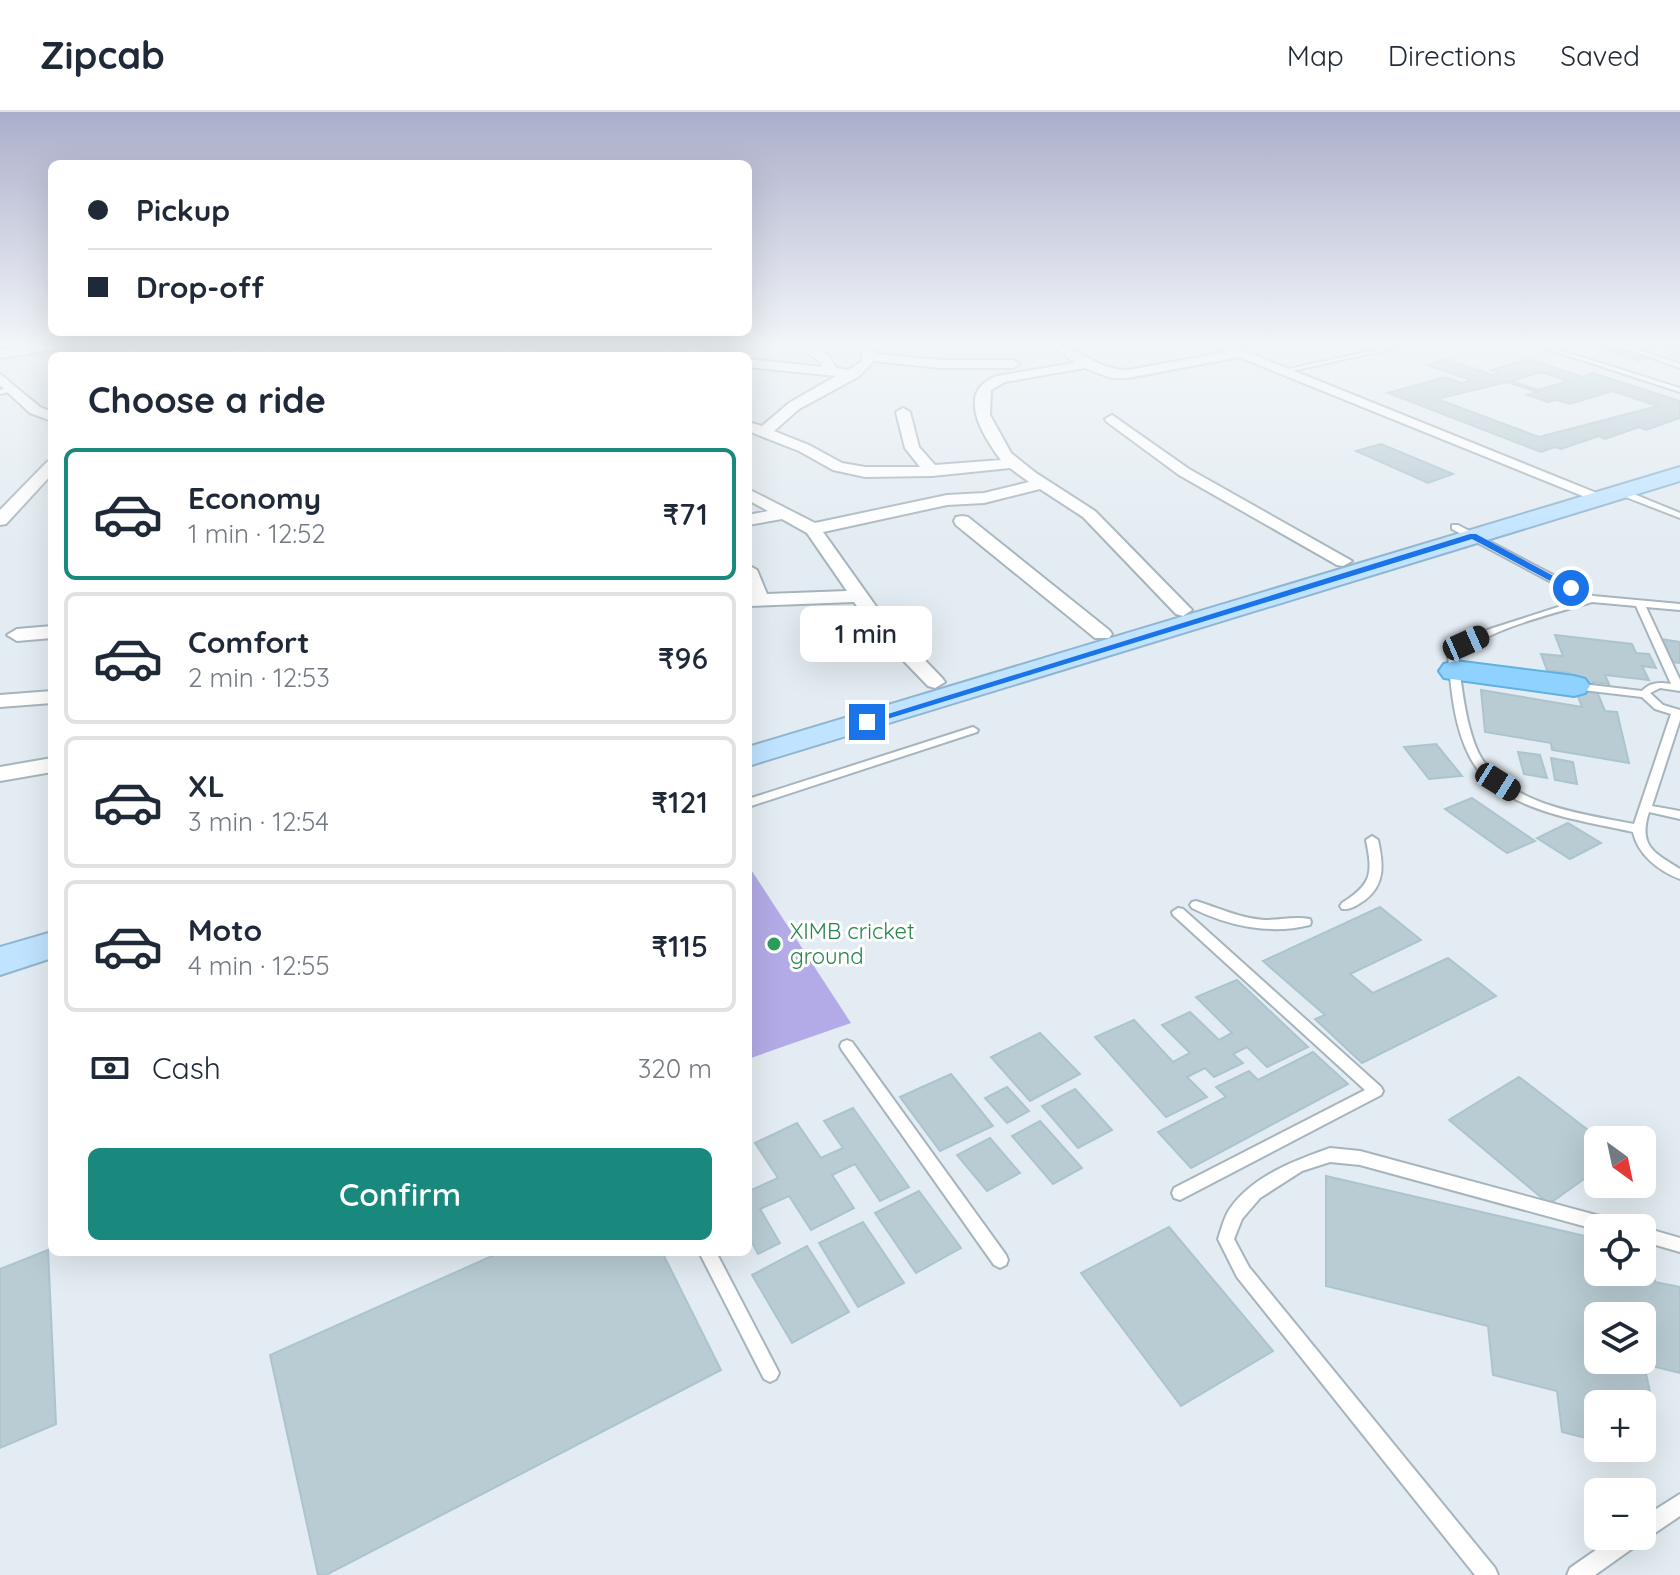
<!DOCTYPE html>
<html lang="en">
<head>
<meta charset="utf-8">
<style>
	:root { --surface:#fff; --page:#f6f6f7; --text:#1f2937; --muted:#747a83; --line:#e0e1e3; --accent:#19887d }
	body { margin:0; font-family:Quicksand,sans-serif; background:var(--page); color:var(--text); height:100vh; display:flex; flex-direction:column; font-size:30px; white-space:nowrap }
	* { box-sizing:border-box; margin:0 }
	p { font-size:26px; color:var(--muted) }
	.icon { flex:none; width:44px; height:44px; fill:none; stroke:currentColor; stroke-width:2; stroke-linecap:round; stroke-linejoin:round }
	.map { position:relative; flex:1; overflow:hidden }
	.panel { position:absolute; left:48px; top:240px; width:704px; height:904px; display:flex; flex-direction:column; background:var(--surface); border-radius:12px; box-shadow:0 8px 32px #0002 }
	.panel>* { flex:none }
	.top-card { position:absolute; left:48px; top:48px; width:704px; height:176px; border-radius:12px; box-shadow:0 8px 32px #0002; display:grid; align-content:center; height:176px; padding:0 40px; background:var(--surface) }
	.needle { width:52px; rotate:147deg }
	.controls { position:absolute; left:1584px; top:1014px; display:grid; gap:16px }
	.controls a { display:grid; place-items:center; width:72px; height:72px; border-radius:12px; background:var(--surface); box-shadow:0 8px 32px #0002; font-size:40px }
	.end { position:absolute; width:36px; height:36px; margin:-18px; border:10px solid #1a73e8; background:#fff; box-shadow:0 0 0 4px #fff }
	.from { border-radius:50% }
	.bubble { position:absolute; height:56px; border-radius:12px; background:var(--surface); box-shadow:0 8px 32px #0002; font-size:26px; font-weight:600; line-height:56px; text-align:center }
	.car { position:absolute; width:24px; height:48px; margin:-24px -12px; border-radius:10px; box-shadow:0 0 6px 2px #0007; background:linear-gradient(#222 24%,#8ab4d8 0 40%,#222 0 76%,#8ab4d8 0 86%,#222 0) }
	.top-card b { display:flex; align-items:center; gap:28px; height:76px; font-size:30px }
	.top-card b+b { border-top:2px solid var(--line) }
	.top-card i { width:20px; height:20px; background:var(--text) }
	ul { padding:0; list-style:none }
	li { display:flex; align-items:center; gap:24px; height:132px; margin:0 16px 12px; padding:0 24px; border:4px solid var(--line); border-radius:12px }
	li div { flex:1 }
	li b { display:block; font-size:30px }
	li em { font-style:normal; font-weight:600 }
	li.on { border-color:var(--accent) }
	li>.icon { width:72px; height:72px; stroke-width:1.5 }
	h2 { padding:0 40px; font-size:36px; line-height:96px }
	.pay { display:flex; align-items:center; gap:20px; height:88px; padding:0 40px; font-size:30px }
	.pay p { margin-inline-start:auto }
	.action { display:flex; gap:16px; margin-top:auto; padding:16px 40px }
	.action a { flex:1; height:92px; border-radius:12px; background:var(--accent); color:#fff; font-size:32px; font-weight:600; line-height:92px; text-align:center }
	header { display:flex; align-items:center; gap:48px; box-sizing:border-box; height:112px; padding:0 40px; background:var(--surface); border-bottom:2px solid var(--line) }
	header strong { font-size:38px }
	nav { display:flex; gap:44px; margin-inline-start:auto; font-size:28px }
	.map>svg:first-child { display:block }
	.green { fill:#b3abe7 }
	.building { fill:#b9ccd3; stroke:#acc4ce; stroke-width:2; fill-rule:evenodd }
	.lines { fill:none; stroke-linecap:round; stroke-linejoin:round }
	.lane-casing { stroke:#a6b5bd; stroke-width:4 }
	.street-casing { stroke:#a6b5bd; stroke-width:4 }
	.secondary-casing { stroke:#90b5cf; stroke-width:4 }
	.primary-casing { stroke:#5fb1e4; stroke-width:4 }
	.lane { fill:#fff; fill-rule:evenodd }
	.street { fill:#fff; fill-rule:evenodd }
	.secondary { fill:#c0e3ff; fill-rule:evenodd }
	.primary { fill:#8fd2ff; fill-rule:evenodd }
	.route { fill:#1a73e8 }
	.leisure-dot { fill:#2e9e5b; stroke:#fff; stroke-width:3 }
	.labels { text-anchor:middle; stroke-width:6; stroke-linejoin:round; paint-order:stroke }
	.leisure-label { font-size:22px; fill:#27864d; stroke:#fff; text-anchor:start }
</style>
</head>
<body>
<header>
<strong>Zipcab</strong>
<nav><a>Map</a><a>Directions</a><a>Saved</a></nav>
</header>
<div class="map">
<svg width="1680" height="1463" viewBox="0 0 1680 1463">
	<rect width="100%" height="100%" fill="#e3ecf2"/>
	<path class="green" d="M748,753l103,158 -103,36z"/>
	<g class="building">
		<path d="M1605,233l44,13 -9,3 -46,-14z"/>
		<path d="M1633,233h47v14l-12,-4 9,-2 -3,-4z"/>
		<path d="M1447,247l45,16 7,-2 -8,-3 38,-11 53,18 11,-4 87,28v17l-34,12 -7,-3 -34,12 -6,-3 -38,13 -6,-2 -14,5 -153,-59 57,-16 17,6 9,-3 -44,-15zM1541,260l27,9 -30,9 -26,-9zM1507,270l30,10 -10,3 21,7 9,-2 13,4 42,-13 46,15 -119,31 -102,-38z"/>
		<path d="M1381,332l72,30 -25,9 -72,-32z"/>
		<path d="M1555,523l77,9 4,9 13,1 7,14 -14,-2 7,14 -44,-5 4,9 -16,-2 12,29 12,1 12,51 -77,-13 -1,-7 -66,-11 -4,-42 101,17 -13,-34 -22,-3 -6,-16 22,2z"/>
		<path d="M1661,527l19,3v21l-9,-1z"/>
		<path d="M1436,632l26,32 -33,3 -25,-32z"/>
		<path d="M1518,640l22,3 7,23 -23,-4z"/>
		<path d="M1551,646l22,4 4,22 -22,-4z"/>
		<path d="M1472,686l63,43 -28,12 -62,-44z"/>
		<path d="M1568,711l33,20 -31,16 -33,-21z"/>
		<path d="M1380,795l41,33 -71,34 23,19 75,-35 48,38 -134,67 -47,-44 10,-4 -62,-54z"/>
		<path d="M1237,868l71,67 -41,20 -20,-20 -14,7 10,9 -29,14 -9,-9 -18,9 20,20 -41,20 -71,-80 39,-17 39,42 17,-9 -28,-28 28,-13 29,28 13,-7 -36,-36z"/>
		<path d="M1040,921l40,41 -50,27 -39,-44z"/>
		<path d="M1313,940l35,32 -157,84 -33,-36 68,-35 -10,-10 33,-16 9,9z"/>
		<path d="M951,962l42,52 -53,25 -40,-54z"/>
		<path d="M1519,965l82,63h-3v29l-49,35 -100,-84z"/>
		<path d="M1007,975l22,24 -22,12 -22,-25z"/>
		<path d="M1075,977l37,41 -34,18 -36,-42z"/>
		<path d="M853,996l56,79 -29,14 -25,-37 -23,11 22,33 -43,22 -22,-34 -29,13 20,34 -22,11 -10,-19v-46l1,2 29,-13 -23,-35 42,-20 24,35 22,-10 -19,-27z"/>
		<path d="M1040,1009l42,47 -29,16 -41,-48z"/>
		<path d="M990,1026l30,35 -33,18 -30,-36z"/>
		<path d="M1326,1064l272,63v33h44v-23l6,1 7,32 25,5v86l-36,-9 11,52 -13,-3v-9h-44v37l-36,-9 -5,-41 -64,-16 -5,-49 -162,-40zM1598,1204h44v44h-44z"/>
		<path d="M919,1079l42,57 -45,25 -41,-60z"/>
		<path d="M863,1110l41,61 -46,24 -39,-64z"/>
		<path d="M1169,1115l104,124 -92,55 -100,-133z"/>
		<path d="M807,1134l42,66 -57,31 -40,-68z"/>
		<path d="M48,1138l8,174 -56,24v-179z"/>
		<path d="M501,1140h161l59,118 -395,205h-8l-48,-220z"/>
	</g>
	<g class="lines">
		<defs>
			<g id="lane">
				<path d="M1399,233h10l-127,28 -3,-2z"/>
				<path d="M1535,233h8l137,43v4z"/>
				<path d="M1616,233h8l56,19v4z"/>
				<path d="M14,275l2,1v2l-16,4v-4z"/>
				<path d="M1618,378h6l56,23v5l-62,-24z"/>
				<path d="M1452,413h6l135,71 87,8v6l-34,-3 34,73v11l-20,-3 -10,5 13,12 17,5v10l-28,86 28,5v8l-31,-7c-11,34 5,41 31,57v10c-21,-8 -42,-24 -47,-47 -53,-12 -136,-21 -163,-75 -16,-30 -19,-69 -22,-102l15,-14 27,-12 93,-30 -131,-70zM1592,490l44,4 35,78c-11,-2 -21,-2 -29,7l-68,-8 -5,3 5,3 68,8 13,12 16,5 -37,110c-51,-10 -117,-17 -150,-62 -17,-23 -23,-78 -26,-106 28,-27 95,-42 134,-54z"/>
				<path d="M973,615l5,3 -1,2 -229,75v-8z"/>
				<path d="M1372,724l6,4c5,23 8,44 -13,60 -8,5 -14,10 -23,9l-2,-3 2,-3c30,-19 31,-29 24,-63z"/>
				<path d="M1196,789c23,7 43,17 68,19 15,0 31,-4 46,-1l1,3 -1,3c-40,10 -82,1 -118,-17l-2,-3 2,-3z"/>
				<path d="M1178,796l5,1 198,178 2,4 -2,4 -201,105 -6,-2 -2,-5 2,-5 191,-98 -192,-175 -1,-3z"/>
				<path d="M847,928l5,2 154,213 2,5 -2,5 -6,3 -6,-3 -152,-215 -2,-4 2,-4z"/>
				<path d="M1330,1036l30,3 258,70 6,2 2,5h-28v2l-238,-65 -30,-3 -28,9 -42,27 -18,21 -8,20 15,28 246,301 3,7h-23l-238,-298 -19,-38c3,-9 6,-21 11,-29 23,-34 65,-49 101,-62z"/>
				<path d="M1642,1115l38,11v14l-38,-11v-13h-4z"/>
				<path d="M699,1140h17l60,115 3,6 -3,6 -6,3 -6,-3z"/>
				<path d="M1680,1382v22l-31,21 -8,3 -1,3 -45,32h-28l3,-7 46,-32h26v-18z"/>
			</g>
			<g id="street">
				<path d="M36,233h28l-6,4 -58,9v-8z"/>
				<path d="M131,233h12l-7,11h-12z"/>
				<path d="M247,233h20l-35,11h-21z"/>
				<path d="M511,233h15l21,11h-16z"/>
				<path d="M666,233h29l19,11h-16z"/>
				<path d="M797,233c17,-1 32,6 39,23l12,2 13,-8 2,-9 -10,-8h14l9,9 64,6h73l6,4 -6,4h-73l-66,-7 -16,16 -59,32 -25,22 35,14 33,18 23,4h55l-15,-19 -9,-36 7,-4 7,4 9,35 16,18 66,-5c-19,-25 -46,-69 -4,-84l78,-13 -24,-18c28,0 43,25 77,25l98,-18 -12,-7h16l379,153 -8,5 -6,-2 -356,-144 -111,21h-17l-26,-10 -80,14 -14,8 -1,25 21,38 25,20 59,38 97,99 -9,6 -7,-2 -93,-97 -43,-28 -56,14 -37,2 -124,27 62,87 57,59 3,4 -10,6 -7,-2 -57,-59 -17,-25 -106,4v-41l9,5 10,24 80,-3 -40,-58 -25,-14 -34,6v-10l20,-4 -20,-11v-11l67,34 132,-28 37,-2 45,-11 -19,-14 -78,8 -67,1 -32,-7 -34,-19 -51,-20v-9l14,4 27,-23 47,-27 -88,-9v-8l74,8 -2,-5z"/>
				<path d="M0,262l40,33 12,5v9l-22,-8 -30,-28z"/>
				<path d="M1112,303l77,54 163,92 -9,5 -6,-1 -158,-90 -72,-53 -2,-3z"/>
				<path d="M52,348v14l-46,50 -6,1v-15l47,-48z"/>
				<path d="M962,404l6,1 141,113 3,4 -3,4h-14l-139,-113 -2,-4 2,-4z"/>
				<path d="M52,514v12l-35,3 -10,-6 10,-6z"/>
				<path d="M52,579v12l-52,4v-12z"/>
				<path d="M52,646v14l-52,9v-14z"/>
			</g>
			<g id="secondary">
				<path d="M1680,355v14l-932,285v-19z"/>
				<path d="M52,820v26l-52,17v-28z"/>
			</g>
			<path id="primary" d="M1455,549l119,15 11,3 5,7 -5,7 -11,3 -130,-18 -5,-7 5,-7z"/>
		</defs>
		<use href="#lane" class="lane-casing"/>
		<use href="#street" class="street-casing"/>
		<use href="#secondary" class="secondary-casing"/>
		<use href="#primary" class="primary-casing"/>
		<use href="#lane" class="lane"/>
		<use href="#street" class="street"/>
		<use href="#secondary" class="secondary"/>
		<use href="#primary" class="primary"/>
	</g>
	<linearGradient id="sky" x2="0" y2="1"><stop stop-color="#abaeca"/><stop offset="0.53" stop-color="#f2f6f9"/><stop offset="1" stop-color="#f2f6f9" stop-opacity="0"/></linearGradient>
	<rect width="1680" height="437" fill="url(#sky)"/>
	<path class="route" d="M1470,422h6l100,54 -9,2 -95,-51 -601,185 -9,-2z"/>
	<circle class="leisure-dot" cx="774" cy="832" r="8"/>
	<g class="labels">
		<g class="leisure-label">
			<text x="790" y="827">XIMB cricket<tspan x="790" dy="25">ground</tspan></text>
		</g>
	</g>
</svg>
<div class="controls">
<a><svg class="needle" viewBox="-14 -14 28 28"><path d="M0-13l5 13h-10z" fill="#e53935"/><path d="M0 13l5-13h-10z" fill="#747a83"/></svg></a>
<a><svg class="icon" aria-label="locate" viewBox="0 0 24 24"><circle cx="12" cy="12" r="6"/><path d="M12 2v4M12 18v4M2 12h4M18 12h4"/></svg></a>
<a><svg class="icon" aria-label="layers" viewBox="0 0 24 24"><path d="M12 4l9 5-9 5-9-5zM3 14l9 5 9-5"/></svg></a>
<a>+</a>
<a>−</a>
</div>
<i class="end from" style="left:1571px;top:476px"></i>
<i class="end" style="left:867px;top:610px"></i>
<div class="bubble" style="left:800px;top:494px;width:132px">1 min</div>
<i class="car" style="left:1466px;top:531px;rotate:66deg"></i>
<i class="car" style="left:1498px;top:670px;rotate:122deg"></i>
<div class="top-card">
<b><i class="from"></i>Pickup</b>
<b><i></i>Drop-off</b>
</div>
<section class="panel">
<h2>Choose a ride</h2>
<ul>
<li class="on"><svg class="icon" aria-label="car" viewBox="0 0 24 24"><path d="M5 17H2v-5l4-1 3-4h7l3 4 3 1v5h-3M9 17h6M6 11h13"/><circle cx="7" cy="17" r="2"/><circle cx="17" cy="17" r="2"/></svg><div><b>Economy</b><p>1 min · 12:52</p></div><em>₹71</em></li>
<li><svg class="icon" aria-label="car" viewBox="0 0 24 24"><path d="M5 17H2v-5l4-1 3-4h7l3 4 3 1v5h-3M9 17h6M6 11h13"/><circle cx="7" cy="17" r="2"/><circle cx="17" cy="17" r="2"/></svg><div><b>Comfort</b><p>2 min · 12:53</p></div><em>₹96</em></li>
<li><svg class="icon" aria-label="car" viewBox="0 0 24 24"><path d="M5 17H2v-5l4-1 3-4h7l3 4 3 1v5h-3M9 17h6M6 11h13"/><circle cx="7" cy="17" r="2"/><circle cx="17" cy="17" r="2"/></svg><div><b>XL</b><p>3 min · 12:54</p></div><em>₹121</em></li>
<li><svg class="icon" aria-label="car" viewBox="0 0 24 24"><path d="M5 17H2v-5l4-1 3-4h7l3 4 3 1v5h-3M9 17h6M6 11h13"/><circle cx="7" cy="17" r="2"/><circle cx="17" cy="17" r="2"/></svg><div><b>Moto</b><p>4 min · 12:55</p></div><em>₹115</em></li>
</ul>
<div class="pay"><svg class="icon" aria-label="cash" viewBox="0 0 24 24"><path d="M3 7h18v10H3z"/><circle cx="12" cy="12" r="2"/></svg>Cash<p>320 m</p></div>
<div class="action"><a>Confirm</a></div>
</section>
</div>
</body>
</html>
